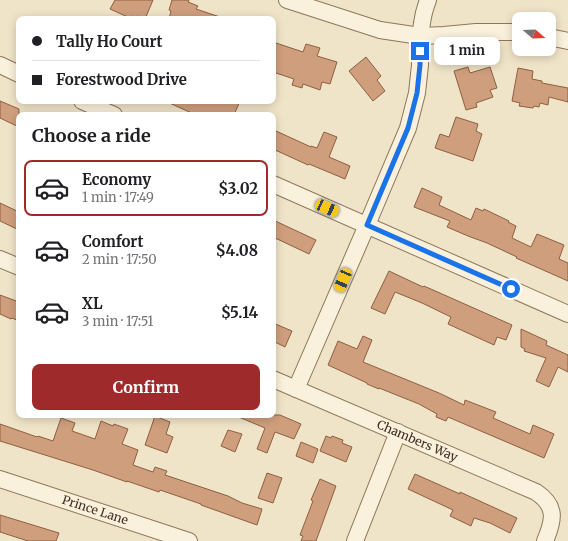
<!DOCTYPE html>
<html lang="en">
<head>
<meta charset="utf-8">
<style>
	:root { --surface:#fff; --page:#f2f2f2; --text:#202124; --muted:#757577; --line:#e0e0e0; --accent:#9e2a2b }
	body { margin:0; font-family:Merriweather,serif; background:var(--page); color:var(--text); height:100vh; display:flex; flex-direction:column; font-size:15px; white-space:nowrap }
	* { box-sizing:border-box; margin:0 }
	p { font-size:13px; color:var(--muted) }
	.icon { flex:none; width:22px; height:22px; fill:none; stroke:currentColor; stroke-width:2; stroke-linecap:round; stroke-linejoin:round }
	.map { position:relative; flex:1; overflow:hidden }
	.drawer { position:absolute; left:16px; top:112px; width:260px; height:306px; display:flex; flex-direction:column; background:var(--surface); border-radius:8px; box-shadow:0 2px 10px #0003 }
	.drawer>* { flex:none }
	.banner { position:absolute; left:16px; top:16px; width:260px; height:88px; border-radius:8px; box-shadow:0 2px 10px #0003; display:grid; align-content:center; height:88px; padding:0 16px; background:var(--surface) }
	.needle { width:26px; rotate:109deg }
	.fabs { position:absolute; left:512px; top:12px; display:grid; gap:8px }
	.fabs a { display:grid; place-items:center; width:44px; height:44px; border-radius:8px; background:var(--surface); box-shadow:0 2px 10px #0003; font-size:20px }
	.end { position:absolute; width:18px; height:18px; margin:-9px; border:5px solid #1a73e8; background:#fff; box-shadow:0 0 0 2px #fff }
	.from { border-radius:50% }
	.bubble { position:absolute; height:28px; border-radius:8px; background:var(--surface); box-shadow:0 2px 10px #0003; font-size:13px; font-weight:700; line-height:28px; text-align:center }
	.car { position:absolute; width:12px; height:24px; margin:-12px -6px; border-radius:5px; box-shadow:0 0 3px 1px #0007; background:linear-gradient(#f5c518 24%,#345 0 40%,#f5c518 0 76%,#345 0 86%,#f5c518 0) }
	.banner b { display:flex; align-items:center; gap:14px; height:38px; font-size:15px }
	.banner b+b { border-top:1px solid var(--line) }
	.banner i { width:10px; height:10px; background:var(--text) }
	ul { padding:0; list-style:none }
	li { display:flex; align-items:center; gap:12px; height:56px; margin:0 8px 6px; padding:0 8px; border:2px solid transparent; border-radius:8px }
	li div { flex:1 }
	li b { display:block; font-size:15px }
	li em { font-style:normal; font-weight:700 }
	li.active { border-color:var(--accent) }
	li>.icon { width:36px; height:36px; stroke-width:1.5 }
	h2 { padding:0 16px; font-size:18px; line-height:48px }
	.primary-button { display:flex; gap:8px; margin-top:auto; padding:8px 16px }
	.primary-button a { flex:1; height:46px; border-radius:8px; background:var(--accent); color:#fff; font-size:16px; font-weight:700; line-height:46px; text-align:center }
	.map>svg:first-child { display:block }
	.building { fill:#cf9f7d; stroke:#8d5f41 }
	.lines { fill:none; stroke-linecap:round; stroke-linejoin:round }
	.minor-casing { stroke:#8d765c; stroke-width:18 }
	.minor { stroke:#faf1dc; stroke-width:16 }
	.route { stroke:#1a73e8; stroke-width:5 }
	.labels { text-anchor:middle; stroke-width:4; stroke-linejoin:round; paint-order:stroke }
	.street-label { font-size:12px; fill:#3d2e20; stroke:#f7eed8 }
</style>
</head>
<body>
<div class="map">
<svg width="568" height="541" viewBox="0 0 568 541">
	<rect width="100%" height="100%" fill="#f0e4c8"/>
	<g class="building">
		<path d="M115,0h38l-8,19 -8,-3 -1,2 -5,-2 -1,2 -20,-9z"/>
		<path d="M172,0h17l-1,2 10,4 -2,3 24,8v2h-51l2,-8 -2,-1z"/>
		<path d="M273,42l30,10 3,-8 14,4 -3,8 20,6 -7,22 -8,-2 -2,8 -17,-6 -1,4 -10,-3 2,-6 -21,-7z"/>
		<path d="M366,57l15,19 -4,4 8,11 -12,10 -24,-30z"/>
		<path d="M468,67l2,6 20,-6 7,21 -7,2 3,7 -17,6 1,4 -11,3 -12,-39z"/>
		<path d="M518,68l15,3 -1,8 10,2v2l26,5v14l-19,-5 -1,8 -8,-2 -1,4 -5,-1 -1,2 -14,-2 1,-3 -8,-2z"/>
		<path d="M0,101l19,8v18l-19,-9z"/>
		<path d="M165,101h75l-6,14h-38z"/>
		<path d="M456,117l22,7 -2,7 6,3 -9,27 -38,-13 5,-14 9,3z"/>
		<path d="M276,131l35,16v-1l6,2 7,-16 13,5 -8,20 21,9 -5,13 -36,-15 -1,1 -35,-16v-12z"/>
		<path d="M422,188l20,9 -3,8 32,15 5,-12 7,3 1,-2 25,12 -1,1 8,4 -4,12 19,9 6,-13 27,11 -5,14 9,4v18l-52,-23 1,-1 -30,-14 -19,-7 -21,-9 3,-6 -36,-14z"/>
		<path d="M0,203l19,9v18l-19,-9z"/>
		<path d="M273,220l13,6 30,14 -7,14 -36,-17z"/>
		<path d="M389,271l34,16 1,-1 88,39 -6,15 -9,-3 -3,8 -22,-10 -24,-11 3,-7 -29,-14 -27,-11 -10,22 -14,-6z"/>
		<path d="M0,295l19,7v19l-7,-3 -1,1 -11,-5z"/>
		<path d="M273,323l19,8 -7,16 -12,-6z"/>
		<path d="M521,329l26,12 -1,4 22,10v17l-10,-5 -9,20 -13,-6 10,-23 -22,-7 1,-2 -4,-2z"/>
		<path d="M363,336l9,4 -9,22 76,31 25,12 1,-5 31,12 -3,6 37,16 3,-9 21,9 -10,24 -96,-41 -2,4 -10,-4 1,-3 -18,-10 -40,-16v1l-5,-2 -7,-3v-1l-39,-18 10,-24 19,8z"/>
		<path d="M234,415h46l21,9 -7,15 -19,-7 -8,21 -10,-4 8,-21z"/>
		<path d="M155,416l15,6 -4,12 7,3 -6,16 -22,-8z"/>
		<path d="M61,418l14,5 -3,8 23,8 6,-18 12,5 1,-2 14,5 -6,15 16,6 -5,15 20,7 2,-5 12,4 -2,4 63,21 14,7 20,6 -5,16 -56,-20v-1l-41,-14 -1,2 -32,-11v1l-34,-12 -93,-29v-17l37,13 1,-1 15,5z"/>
		<path d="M228,430l14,4 -7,18 -14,-6z"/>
		<path d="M326,436l5,2 1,-2 11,4 -1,3 10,4 -6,15 -26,-11z"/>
		<path d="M301,442l17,7 -5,14 -17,-7z"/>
		<path d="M267,473l15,5 -9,25 -15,-5z"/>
		<path d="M415,474l45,20v-2l57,26 -7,15 -20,-10 -16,-5 -3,8 -21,-10 3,-6 -45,-21z"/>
		<path d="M320,479l16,7 -20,55h-15l2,-5 -3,-1 13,-34 -2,-1z"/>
		<path d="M0,515l59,18 -3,8h-28l-28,-9z"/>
	</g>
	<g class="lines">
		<defs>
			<g id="minor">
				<path d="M287,0l93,30 40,6 24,-1 32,-3h43"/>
				<path d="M549,37l19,4"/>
				<path d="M0,65l19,9"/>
				<path d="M82,101l32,14"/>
				<path d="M273,184l295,130"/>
				<path d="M0,259l19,8"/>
				<path id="s1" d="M273,379l263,113c21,14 18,28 9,49"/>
				<path d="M296,389l71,-164 41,-97 9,-35 3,-28v-29c2,-4 1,-8 2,-13 1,-8 3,-15 6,-23"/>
				<path id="s2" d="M0,479l189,62"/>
				<path d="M355,541l43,-109"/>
			</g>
		</defs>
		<use href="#minor" class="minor-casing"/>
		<use href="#minor" class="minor"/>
	</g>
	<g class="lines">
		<path class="route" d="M420,51v14l-3,28 -9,35 -41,97 144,64"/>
	</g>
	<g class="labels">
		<g class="street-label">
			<text dy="4" stroke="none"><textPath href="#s1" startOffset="157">Chambers Way</textPath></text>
			<text dy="4" stroke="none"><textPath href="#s2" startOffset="100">Prince Lane</textPath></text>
		</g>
	</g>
</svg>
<div class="fabs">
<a><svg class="needle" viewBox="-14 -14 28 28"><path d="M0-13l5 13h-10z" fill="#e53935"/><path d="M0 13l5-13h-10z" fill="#757577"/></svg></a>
</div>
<i class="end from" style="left:511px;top:289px"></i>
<i class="end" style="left:420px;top:51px"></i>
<div class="bubble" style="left:434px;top:37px;width:66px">1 min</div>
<i class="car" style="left:327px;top:208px;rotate:114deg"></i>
<i class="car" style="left:343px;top:280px;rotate:203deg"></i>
<div class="banner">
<b><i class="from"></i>Tally Ho Court</b>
<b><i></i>Forestwood Drive</b>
</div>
<section class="drawer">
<h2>Choose a ride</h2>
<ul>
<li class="active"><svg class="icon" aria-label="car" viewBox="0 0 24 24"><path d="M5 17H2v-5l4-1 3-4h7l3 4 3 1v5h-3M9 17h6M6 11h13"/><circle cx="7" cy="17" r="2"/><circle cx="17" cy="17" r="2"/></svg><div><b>Economy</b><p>1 min · 17:49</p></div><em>$3.02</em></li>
<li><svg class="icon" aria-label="car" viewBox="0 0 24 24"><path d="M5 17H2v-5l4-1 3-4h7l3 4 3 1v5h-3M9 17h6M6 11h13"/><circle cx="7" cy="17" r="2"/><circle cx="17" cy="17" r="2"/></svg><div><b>Comfort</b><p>2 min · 17:50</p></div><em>$4.08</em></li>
<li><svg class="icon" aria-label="car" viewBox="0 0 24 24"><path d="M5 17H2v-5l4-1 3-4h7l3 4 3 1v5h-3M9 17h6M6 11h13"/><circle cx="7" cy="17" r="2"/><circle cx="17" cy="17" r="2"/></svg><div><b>XL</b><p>3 min · 17:51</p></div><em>$5.14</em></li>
</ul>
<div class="primary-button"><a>Confirm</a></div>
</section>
</div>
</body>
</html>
